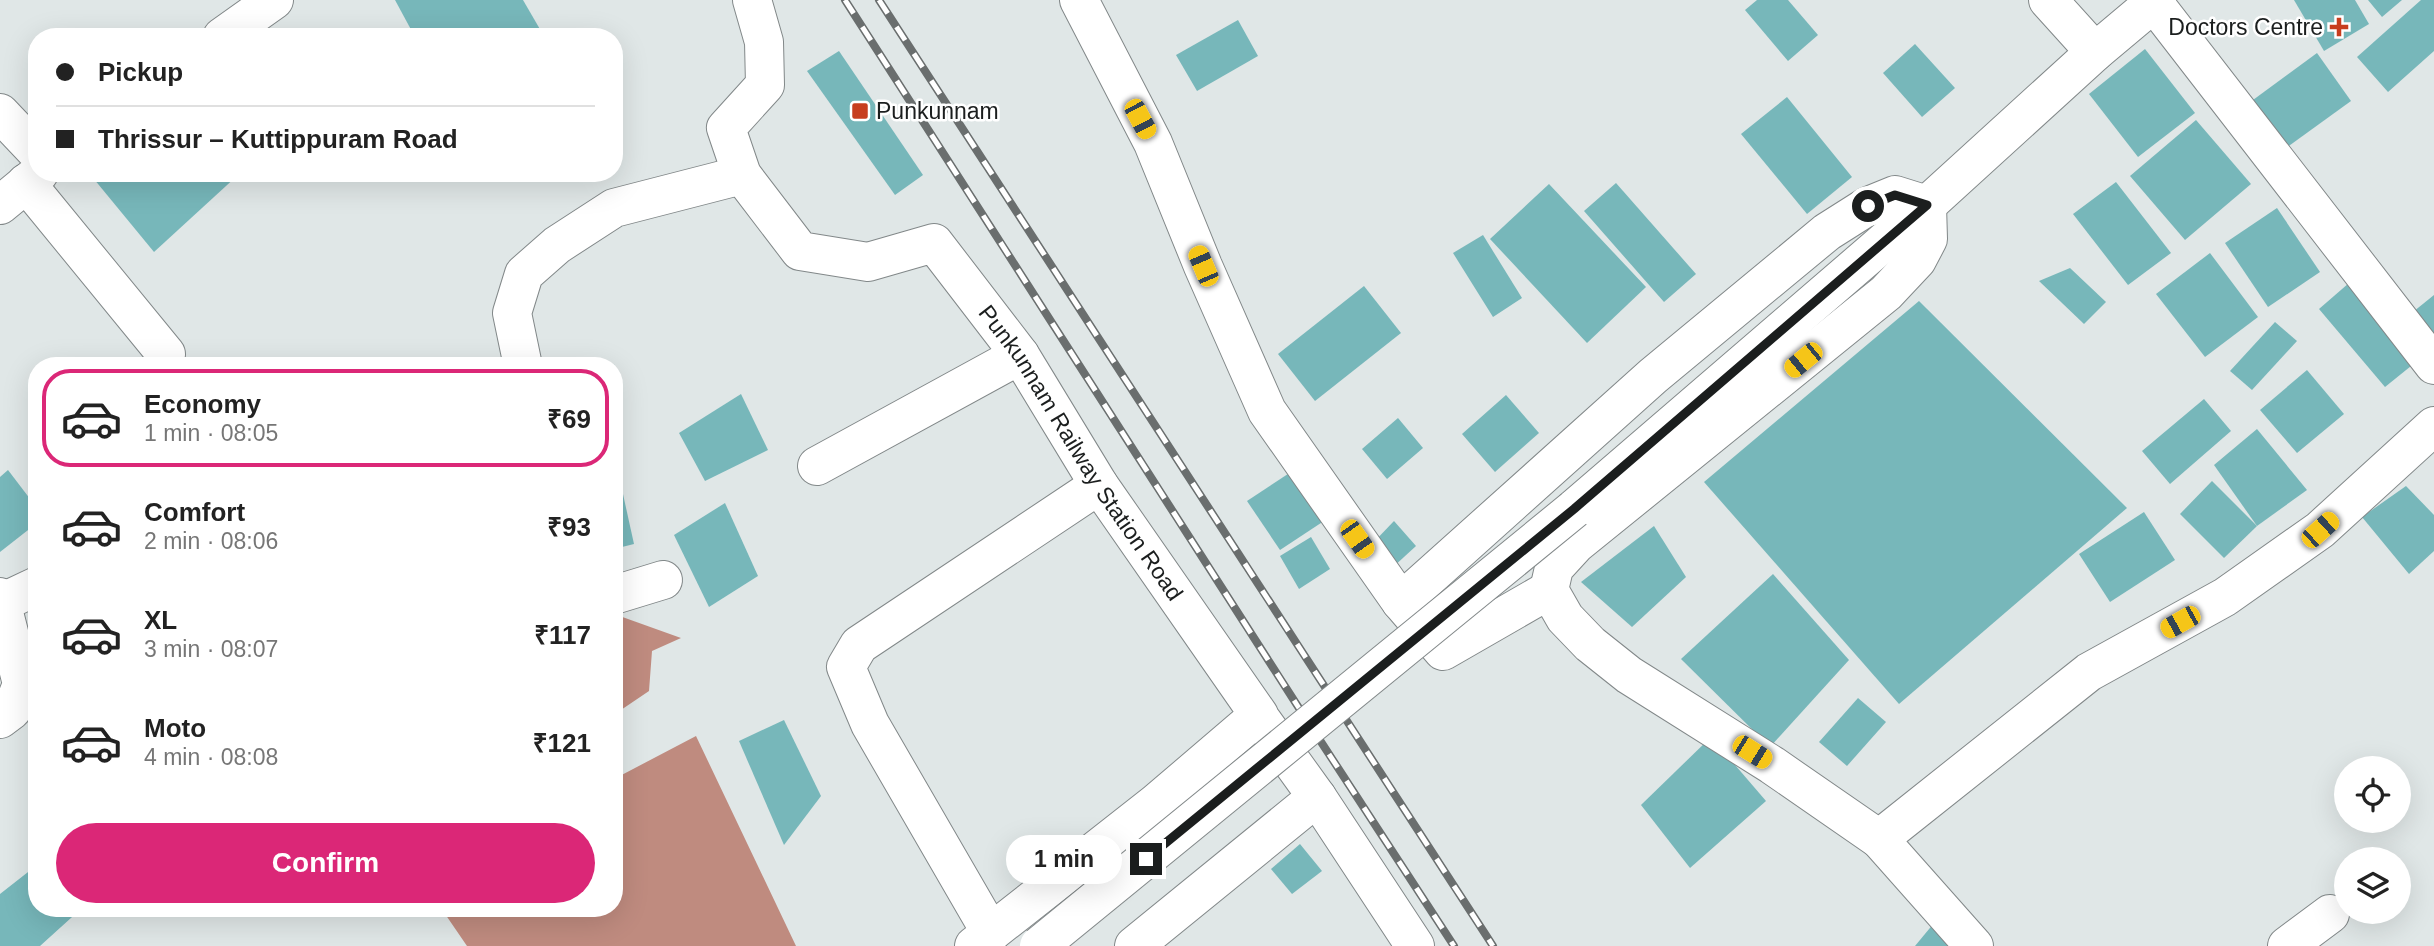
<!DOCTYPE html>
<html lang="en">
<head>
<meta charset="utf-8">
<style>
	:root { --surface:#fff; --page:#f2f2f2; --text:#222; --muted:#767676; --line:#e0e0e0; --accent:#db2777 }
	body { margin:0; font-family:Helvetica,sans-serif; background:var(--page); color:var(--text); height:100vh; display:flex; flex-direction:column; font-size:26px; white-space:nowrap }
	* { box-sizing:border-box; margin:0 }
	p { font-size:23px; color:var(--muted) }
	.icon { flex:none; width:38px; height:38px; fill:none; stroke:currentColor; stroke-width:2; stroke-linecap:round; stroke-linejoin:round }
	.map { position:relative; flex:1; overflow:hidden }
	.sheet { position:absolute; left:28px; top:357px; width:595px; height:560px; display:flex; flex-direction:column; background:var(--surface); border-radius:28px; box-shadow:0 7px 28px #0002 }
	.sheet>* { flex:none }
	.banner { position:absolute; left:28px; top:28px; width:595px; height:154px; border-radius:28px; box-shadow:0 7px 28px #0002; display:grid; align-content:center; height:154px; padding:0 28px; background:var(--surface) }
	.fabs { position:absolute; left:2334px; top:756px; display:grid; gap:14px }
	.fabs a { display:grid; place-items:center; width:77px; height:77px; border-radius:50%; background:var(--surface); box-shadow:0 7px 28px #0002; font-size:35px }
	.end { position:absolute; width:32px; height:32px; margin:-16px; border:9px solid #1b1e1e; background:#fff; box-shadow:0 0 0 4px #fff }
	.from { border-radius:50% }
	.bubble { position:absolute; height:49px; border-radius:24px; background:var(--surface); box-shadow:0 7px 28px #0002; font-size:23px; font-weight:800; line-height:49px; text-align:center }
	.car { position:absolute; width:21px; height:42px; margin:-21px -10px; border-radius:9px; box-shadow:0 0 5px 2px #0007; background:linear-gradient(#f5c518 24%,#345 0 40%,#f5c518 0 76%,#345 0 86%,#f5c518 0) }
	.banner b { display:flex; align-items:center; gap:24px; height:66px; font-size:26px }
	.banner b+b { border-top:2px solid var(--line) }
	.banner i { width:18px; height:18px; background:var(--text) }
	ul { padding:12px 0 0; list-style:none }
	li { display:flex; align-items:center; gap:21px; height:98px; margin:0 14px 10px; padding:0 14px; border:4px solid transparent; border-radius:28px }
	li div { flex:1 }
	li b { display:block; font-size:26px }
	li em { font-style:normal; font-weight:800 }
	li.on { border-color:var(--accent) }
	li>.icon { width:63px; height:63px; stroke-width:1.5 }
	.action { display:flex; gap:14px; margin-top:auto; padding:14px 28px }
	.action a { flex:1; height:80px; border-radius:42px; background:var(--accent); color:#fff; font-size:28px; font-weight:800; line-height:80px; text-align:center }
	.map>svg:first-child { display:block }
	.water { fill:#bf8b7f }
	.building { fill:#77b7ba }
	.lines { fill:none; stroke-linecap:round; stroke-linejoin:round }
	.minor-casing { stroke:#828889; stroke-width:40 }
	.major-casing { stroke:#828889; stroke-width:40 }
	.minor { stroke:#fff; stroke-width:38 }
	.major { stroke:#fff; stroke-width:38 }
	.rail-casing { stroke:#6a6e6e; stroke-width:8 }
	.rail { stroke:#fff; stroke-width:5; stroke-dasharray:16; stroke-linecap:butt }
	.major-bridge-casing { stroke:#828889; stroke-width:40; stroke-linecap:butt }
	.major-bridge { stroke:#fff; stroke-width:38 }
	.route { stroke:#1b1e1e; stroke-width:9 }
	.poi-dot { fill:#c73d1e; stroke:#fff; stroke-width:2.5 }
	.labels { text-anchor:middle; stroke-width:5; stroke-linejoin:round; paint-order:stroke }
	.poi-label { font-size:23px; fill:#1b1e1e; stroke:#fff; text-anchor:end }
	.street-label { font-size:23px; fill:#1b1e1e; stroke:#fff }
</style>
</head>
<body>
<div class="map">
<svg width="2434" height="946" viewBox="0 0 2434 946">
	<rect width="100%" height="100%" fill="#e0e7e7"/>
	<g class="water">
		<path d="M614,614l67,24 -29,13 -3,40 -34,23z"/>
		<path d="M696,736l100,210h-329l-26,-38h173v-129z"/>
	</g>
	<g class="building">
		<path d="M395,0h128l18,31 -6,6h-120z"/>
		<path d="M1757,0h31l30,35 -30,26 -43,-51z"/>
		<path d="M2294,0h61l14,24 -45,27z"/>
		<path d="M2368,0h34l-20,17z"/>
		<path d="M2421,0h13v51l-46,41 -31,-35z"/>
		<path d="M1238,20l20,36 -61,35 -21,-36z"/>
		<path d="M1915,44l40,44 -33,29 -39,-44z"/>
		<path d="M2145,49l50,64 -57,44 -49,-63z"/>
		<path d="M839,51l84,124 -28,20 -88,-124z"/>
		<path d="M2317,53l34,48 -65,47 -48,-37z"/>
		<path d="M1787,97l65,80 -45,37 -66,-80z"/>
		<path d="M2196,120l55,64 -66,56 -55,-64z"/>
		<path d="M89,173h147l2,2 -84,77z"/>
		<path d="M2116,182l55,71 -43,32 -55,-71z"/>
		<path d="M1616,183l80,91 -32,28 -80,-91z"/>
		<path d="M1549,184l97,103 -59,56 -97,-104z"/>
		<path d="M2277,208l43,64 -52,35 -43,-64z"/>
		<path d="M1483,235l39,63 -29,19 -40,-64z"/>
		<path d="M2210,253l48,64 -53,40 -49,-63z"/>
		<path d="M2070,268l36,34 -22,22 -45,-43z"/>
		<path d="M2349,283l67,79 -31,25 -66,-78z"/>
		<path d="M1364,286l37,47 -86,68 -37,-47z"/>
		<path d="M2434,295v53l-26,-32z"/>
		<path d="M1919,301l208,207 -228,196 -195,-222z"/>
		<path d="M2275,322l22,19 -45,49 -22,-19z"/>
		<path d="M614,364l7,39 -7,3z"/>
		<path d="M2307,370l37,44 -47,39 -37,-43z"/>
		<path d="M741,394l27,56 -63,31 -26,-48z"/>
		<path d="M1506,395l33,38 -44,39 -33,-38z"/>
		<path d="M2204,399l27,32 -61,53 -28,-33z"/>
		<path d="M1398,418l25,30 -36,31 -25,-30z"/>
		<path d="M2257,429l50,61 -50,36 -43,-61z"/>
		<path d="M8,470l29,38v15l-37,29v-75z"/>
		<path d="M1294,470l33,49 -47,31 -33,-49z"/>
		<path d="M2212,481l45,45 -33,32 -44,-44z"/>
		<path d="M621,485l13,59 -20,5v-62z"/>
		<path d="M2406,486l28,29v36l-25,23 -47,-57z"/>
		<path d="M725,503l33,73 -49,31 -35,-72z"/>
		<path d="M2144,512l31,48 -65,42 -31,-48z"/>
		<path d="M1394,521l22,25 -24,22 -20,-24z"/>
		<path d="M1654,526l32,51 -54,50 -51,-45z"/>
		<path d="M1311,537l19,32 -31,20 -19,-33z"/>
		<path d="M1773,574l76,86 -79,87 -89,-88z"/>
		<path d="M1858,698l28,24 -39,44 -28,-24z"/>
		<path d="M784,720l37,76 -37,49 -45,-104z"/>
		<path d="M1711,737l55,64 -76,67 -49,-63z"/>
		<path d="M1300,844l22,27 -30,23 -21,-25z"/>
		<path d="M37,865v43h45l-42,38h-40v-52z"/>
		<path d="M1939,917l22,29h-46z"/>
	</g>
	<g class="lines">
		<defs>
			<g id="minor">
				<path id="s1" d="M752,0l12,42 1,43 -39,43 16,47 58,76 68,11 66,-19 86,112 79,130 160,230 -103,88 -182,143"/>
				<path d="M1079,0l74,143 50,123 64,145 134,191 42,49 106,-61"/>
				<path d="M2048,0l47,52"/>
				<path d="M2154,3l280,362"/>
				<path d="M222,37l52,-37"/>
				<path d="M0,113l37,39"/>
				<path d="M26,183l140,171"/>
				<path d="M0,205l39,-32"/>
				<path d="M523,366l-11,-53 12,-39 33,-29 57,-37 128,-33"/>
				<path d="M817,466l203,-111"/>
				<path d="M614,595l49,-15"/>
				<path d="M0,597l22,87 -10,26 -12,9"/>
				<path d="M3,602l34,-16"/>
				<path d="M1401,602l252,-226 174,-144 41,-26 27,-11 32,10 1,34 -11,21 -31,33 -310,251 -22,24 -5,22 16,28 25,26 39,31 143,90 107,74 210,-167 136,-75 95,-67 114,-104"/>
				<path d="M1263,722l54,75 98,149"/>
				<path d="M1879,839l95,107"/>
				<path d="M991,933l-121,-209 -24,-57 13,-22 240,-160"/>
				<path d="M1134,946l183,-149"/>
				<path d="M2287,946l43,-32"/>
			</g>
			<path id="major" d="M1574,509l353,-304 168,-153 62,-52"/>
		</defs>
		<use href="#minor" class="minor-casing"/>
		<use href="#major" class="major-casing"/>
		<use href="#minor" class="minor"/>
		<use href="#major" class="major"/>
		<defs>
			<g id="rail">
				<path d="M845,0l452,705 157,241"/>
				<path d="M879,0l614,946"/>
			</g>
		</defs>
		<use href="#rail" class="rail-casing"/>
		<use href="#rail" class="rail"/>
		<defs>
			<path id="major-bridge" d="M1039,946l535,-437"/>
		</defs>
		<use href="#major-bridge" class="major-bridge-casing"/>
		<use href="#major-bridge" class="major-bridge"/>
	</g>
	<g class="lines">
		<path class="route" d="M1146,859l428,-350 353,-304 -32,-10 -27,11"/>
	</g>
	<g class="poi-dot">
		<path d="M2335.5 16.5h7v7h7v7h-7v7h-7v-7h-7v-7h7z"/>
		<rect x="851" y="102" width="18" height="18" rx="3.5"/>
	</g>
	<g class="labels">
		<g class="poi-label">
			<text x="2323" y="35">Doctors Centre</text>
			<text x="876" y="119" text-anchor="start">Punkunnam</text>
		</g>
		<g class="street-label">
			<text dy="8" stroke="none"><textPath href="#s1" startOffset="684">Punkunnam Railway Station Road</textPath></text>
		</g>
	</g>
</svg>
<div class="fabs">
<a><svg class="icon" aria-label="locate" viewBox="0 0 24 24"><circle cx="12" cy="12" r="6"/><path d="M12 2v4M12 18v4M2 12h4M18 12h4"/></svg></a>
<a><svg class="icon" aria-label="layers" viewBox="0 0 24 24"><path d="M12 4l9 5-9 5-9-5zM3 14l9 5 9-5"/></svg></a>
</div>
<i class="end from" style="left:1868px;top:206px"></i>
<i class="end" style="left:1146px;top:859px"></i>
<div class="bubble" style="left:1006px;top:835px;width:116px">1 min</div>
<i class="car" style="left:1140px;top:119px;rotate:152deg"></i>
<i class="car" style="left:1203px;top:266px;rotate:337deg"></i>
<i class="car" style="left:1803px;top:360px;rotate:231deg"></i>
<i class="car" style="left:2320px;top:530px;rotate:48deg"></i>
<i class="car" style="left:1357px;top:539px;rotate:145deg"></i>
<i class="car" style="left:2180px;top:622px;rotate:241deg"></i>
<i class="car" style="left:1752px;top:752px;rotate:122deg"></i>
<div class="banner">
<b><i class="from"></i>Pickup</b>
<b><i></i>Thrissur – Kuttippuram Road</b>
</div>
<section class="sheet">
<ul>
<li class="on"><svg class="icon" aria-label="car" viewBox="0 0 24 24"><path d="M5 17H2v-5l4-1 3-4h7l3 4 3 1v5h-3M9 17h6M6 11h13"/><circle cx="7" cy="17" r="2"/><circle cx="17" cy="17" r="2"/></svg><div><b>Economy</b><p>1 min · 08:05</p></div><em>₹69</em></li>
<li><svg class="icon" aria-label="car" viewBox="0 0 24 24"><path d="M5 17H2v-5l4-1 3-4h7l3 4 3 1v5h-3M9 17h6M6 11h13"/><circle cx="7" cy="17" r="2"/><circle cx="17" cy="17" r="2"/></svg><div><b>Comfort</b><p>2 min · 08:06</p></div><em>₹93</em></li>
<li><svg class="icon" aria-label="car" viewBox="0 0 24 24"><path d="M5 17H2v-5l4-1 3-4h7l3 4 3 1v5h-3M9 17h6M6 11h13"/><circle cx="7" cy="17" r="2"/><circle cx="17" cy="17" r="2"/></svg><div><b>XL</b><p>3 min · 08:07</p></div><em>₹117</em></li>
<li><svg class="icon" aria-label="car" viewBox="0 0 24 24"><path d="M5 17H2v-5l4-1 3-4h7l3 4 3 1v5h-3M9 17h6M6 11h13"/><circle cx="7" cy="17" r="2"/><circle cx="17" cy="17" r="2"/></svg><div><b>Moto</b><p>4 min · 08:08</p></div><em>₹121</em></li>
</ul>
<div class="action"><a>Confirm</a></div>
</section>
</div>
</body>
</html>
